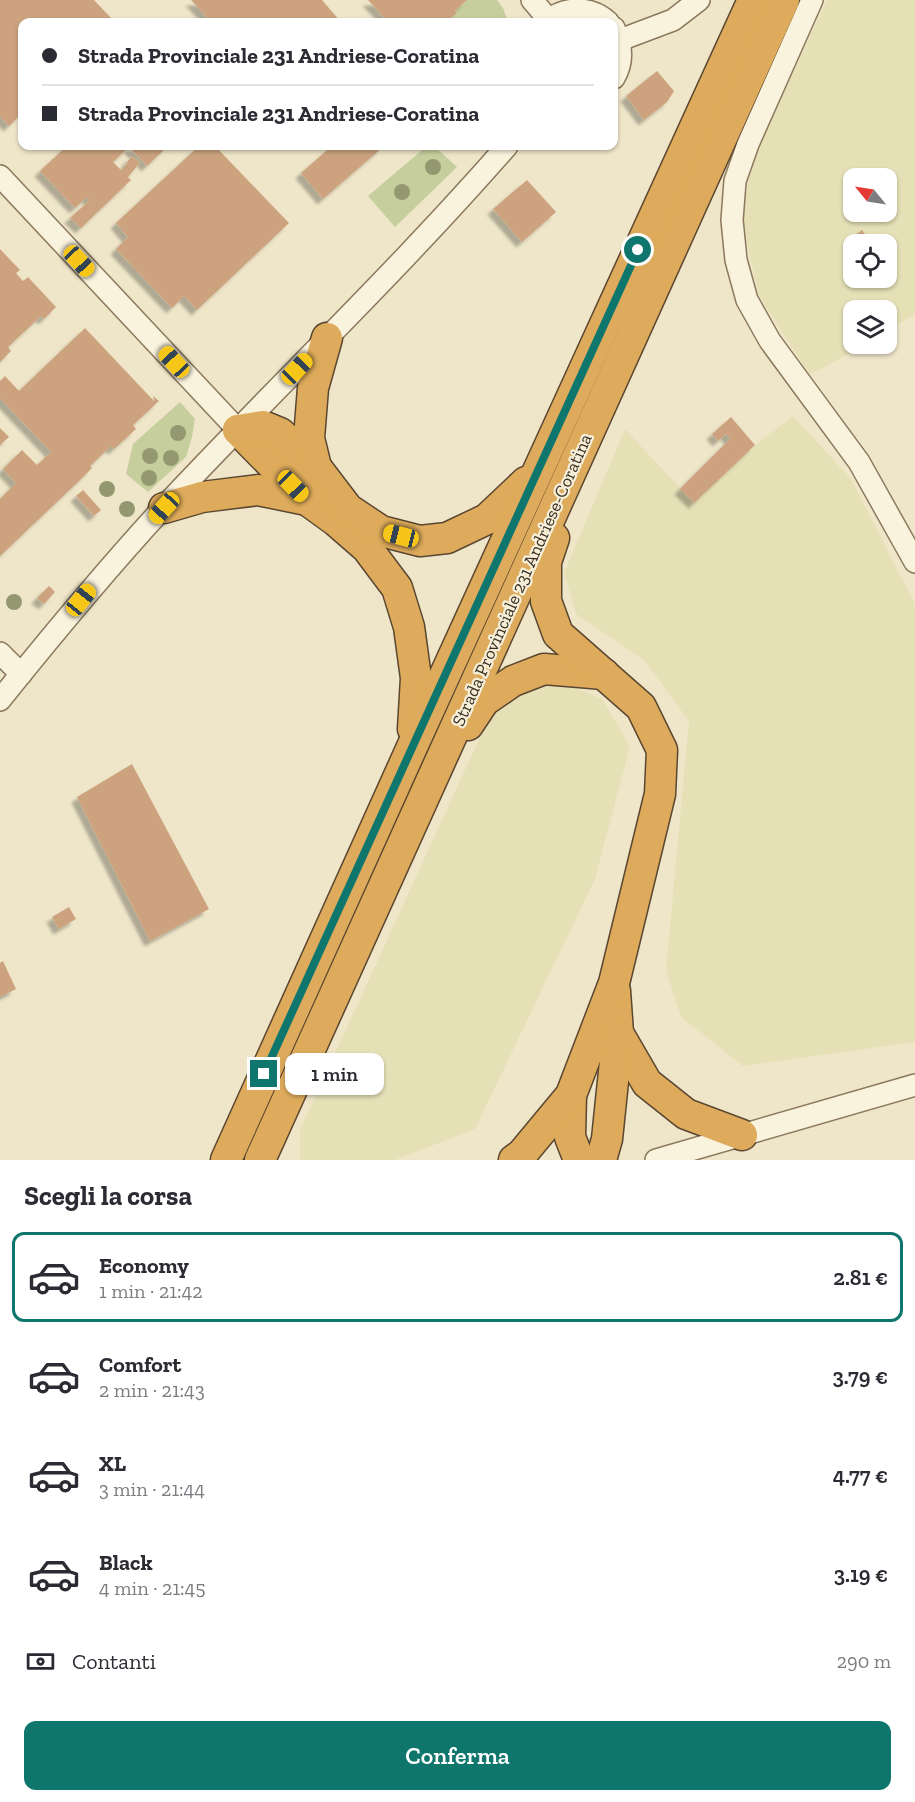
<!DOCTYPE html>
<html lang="it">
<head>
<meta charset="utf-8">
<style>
	:root { --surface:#fff; --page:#f2f2f3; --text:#2b2b33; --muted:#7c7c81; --line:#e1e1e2; --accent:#0f766e }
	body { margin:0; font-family:"Zilla Slab",serif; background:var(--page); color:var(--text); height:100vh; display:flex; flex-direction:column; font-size:22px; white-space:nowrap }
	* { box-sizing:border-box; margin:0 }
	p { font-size:20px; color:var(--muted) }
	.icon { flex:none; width:33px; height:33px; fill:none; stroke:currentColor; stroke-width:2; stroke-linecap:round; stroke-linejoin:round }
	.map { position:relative; height:1160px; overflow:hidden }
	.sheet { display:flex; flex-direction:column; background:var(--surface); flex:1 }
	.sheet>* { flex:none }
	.guide { position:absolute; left:18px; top:18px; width:600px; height:132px; border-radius:12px; box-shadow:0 2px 4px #0004; display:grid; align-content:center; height:132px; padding:0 24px; background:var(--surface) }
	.needle { width:39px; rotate:300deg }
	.tools { position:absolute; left:843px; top:168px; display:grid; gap:12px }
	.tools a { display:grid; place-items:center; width:54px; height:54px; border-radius:12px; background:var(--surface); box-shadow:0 2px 4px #0004; font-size:30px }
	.end { position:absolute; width:27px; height:27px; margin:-14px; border:8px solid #0f766e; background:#fff; box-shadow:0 0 0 3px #fff }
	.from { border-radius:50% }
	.bubble { position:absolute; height:42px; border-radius:12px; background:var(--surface); box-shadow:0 2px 4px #0004; font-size:20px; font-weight:600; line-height:42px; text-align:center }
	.car { position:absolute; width:18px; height:36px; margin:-18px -9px; border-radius:8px; box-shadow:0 0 4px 2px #0007; background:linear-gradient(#f5c518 24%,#345 0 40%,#f5c518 0 76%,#345 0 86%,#f5c518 0) }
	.guide b { display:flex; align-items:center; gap:21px; height:57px; font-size:22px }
	.guide b+b { border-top:2px solid var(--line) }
	.guide i { width:15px; height:15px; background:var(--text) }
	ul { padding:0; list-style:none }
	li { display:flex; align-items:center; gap:18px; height:90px; margin:0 12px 9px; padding:0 12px; border:3px solid transparent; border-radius:12px }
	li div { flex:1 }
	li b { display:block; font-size:22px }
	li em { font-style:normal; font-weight:600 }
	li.current { border-color:var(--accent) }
	li>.icon { width:54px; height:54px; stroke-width:1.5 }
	h2 { padding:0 24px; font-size:27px; line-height:72px }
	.pay { display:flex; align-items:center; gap:15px; height:66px; padding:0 24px; font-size:22px }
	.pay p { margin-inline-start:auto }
	.cta { display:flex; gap:12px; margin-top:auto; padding:12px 24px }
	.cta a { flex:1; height:69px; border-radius:12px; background:var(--accent); color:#fff; font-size:24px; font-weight:600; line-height:69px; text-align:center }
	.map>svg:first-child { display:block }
	.farmland { fill:#e5e0b6; fill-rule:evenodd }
	.green { fill:#c5ce9c }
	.building { fill:#cda37f; filter:url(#shadow) }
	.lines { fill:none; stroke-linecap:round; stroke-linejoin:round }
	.minor-casing { stroke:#8c785d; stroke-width:24 }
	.highway-casing { stroke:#5a4631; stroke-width:33 }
	.minor { stroke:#f9f2dd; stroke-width:21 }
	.highway { stroke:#ddab5b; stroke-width:30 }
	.tree { fill:#949870 }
	.route { stroke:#0f766e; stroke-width:8 }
	.labels { text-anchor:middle; stroke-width:4.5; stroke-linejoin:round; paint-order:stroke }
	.street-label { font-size:18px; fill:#3c2f21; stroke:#f6efd9 }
</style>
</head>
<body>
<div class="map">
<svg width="915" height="1160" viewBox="0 0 915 1160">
	<defs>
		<filter id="shadow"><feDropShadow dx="-5.5" dy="5.5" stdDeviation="1.5" flood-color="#0004"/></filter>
	</defs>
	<rect width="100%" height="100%" fill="#efe6c9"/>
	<g class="farmland">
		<path d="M827,0h88v314l-28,17 -1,-21h-32v34h12l-43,24 -14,6 -50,-78 -18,-77 7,-38 11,-36zM854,178h32v34h-32zM854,244h32v34h-32z"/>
		<path d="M793,416l58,63 64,125v438l-172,24 -62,-49 -15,-47 23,-249 -45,-61 -68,-46 -12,-41 61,-144 69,74 61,-58z"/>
		<path d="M567,685l35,14 28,47 -35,133 -120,250 -80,31h-95v-30l191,-417 45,-27z"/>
	</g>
	<g class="green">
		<path d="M467,0h30l6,8 5,14h-61l10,-9 -2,-2z"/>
		<path d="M427,146h7l23,21 -62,60 -27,-31z"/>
		<path d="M180,402l15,17 -3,18 -6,20 -38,35 -22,-18 7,-30z"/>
	</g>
	<g class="building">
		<path d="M0,0h94l21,22h-93v91l-13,13 -9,-10z"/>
		<path d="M191,0h131l19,22h-130z"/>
		<path d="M368,0h99l-12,11 2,2 -10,9h-59z"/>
		<path d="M657,71l17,20 -7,11 -23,18 -18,-24z"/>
		<path d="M67,146h101l-21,20 -18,-19 -16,15 8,8 7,-7h-2l6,-7 8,7 -12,14 3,3 -50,48 -11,-10 20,-18 -3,-3 -12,11 -35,-37z"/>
		<path d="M199,146h16l74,77 -92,87 -13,-14 -12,12 -56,-59 12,-12 -12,-14z"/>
		<path d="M332,146h52l-61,53 -22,-26z"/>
		<path d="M527,180l29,32 -34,30 -29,-33z"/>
		<path d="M862,230l7,10 -5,4h-7l-6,-6z"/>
		<path d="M0,249l20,21 -4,3 7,8 5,-4 28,30 -12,12 -3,-3 -33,31 3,4 -11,11z"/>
		<path d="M85,328l69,73 -1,-5 6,5 -26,24 3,4 -22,20 -3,-3 -21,20 2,2 -13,13 -79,75v-57l16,-16 -13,-14 19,-19 15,15 14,-13 -51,-54v-17l5,-5 14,15z"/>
		<path d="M731,417l24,28 -61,58 -14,-14 50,-50 -4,-5 -8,7 -6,-7z"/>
		<path d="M0,428l9,9 -9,8z"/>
		<path d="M83,490l18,20 -7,6 -18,-20z"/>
		<path d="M49,586l6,6 -11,12 -7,-6z"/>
		<path d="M132,764l77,145 -59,32 -73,-144z"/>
		<path d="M69,907l7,12 -17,10 -7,-12z"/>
		<path d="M3,961l13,28 -16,8v-34z"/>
	</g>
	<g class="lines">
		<defs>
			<g id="minor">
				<path d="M532,0l17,20"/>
				<path d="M812,0l-64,144 -13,37 -3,39 4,40 11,40 23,41 89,121 56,100"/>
				<path d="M547,22c17,-16 44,-16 61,0"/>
				<path d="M614,28c8,17 10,33 0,50"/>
				<path d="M620,40l53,-20 26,-20"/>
				<path d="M0,176l238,254"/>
				<path d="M0,653l21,21"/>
				<path d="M0,700c53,-66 107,-131 164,-193 113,-121 234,-236 343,-361"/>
				<path d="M656,1160l259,-75"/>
			</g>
			<g id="highway">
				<path d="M238,430l69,70 29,21 31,27 30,40 12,39 7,51 -3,51"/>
				<path d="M238,430l25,-4 17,7 36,34 32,42 33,22 39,10 27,-3 40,-19 39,-37"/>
				<path d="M316,467l-7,-29 4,-50 14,-50"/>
				<path d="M164,508l38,-11 56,-7 49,10"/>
				<path d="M468,725l16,-24 29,-20 31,-12 60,5"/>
				<path d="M615,991l3,42 29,50 39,31 56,21"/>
				<path d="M571,1095l-1,42 9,23"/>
				<path d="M226,1160l186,-413 341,-747"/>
				<path d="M260,1160l524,-1160"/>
				<path d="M514,1160l8,-6 49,-59 43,-112 46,-189 2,-44 -21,-43 -83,-73 -12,-33v-39l8,-24"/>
				<path d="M601,1160l6,-21 11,-106"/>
			</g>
		</defs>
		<use href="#minor" class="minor-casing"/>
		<use href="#highway" class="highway-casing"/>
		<use href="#minor" class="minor"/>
		<use href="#highway" class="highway"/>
	</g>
	<g class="tree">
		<circle cx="433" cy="167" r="8"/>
		<circle cx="402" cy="192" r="8"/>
		<circle cx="178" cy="433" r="8"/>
		<circle cx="150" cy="456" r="8"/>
		<circle cx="171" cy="458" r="8"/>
		<circle cx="149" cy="478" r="8"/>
		<circle cx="107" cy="489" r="8"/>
		<circle cx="127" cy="509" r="8"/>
		<circle cx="14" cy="602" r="8"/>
	</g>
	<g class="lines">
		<path class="route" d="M264,1074l374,-824"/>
	</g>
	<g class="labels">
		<g class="street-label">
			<text transform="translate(522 580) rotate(-66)" y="6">Strada Provinciale 231 Andriese-Coratina</text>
		</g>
	</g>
</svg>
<div class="tools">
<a><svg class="needle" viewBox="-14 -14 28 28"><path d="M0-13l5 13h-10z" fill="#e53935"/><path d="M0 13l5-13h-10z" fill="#7c7c81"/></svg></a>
<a><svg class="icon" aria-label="locate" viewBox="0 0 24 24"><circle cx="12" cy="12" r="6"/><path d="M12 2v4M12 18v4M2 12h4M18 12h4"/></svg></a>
<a><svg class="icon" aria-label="layers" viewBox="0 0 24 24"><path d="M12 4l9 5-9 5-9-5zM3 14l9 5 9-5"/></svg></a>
</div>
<i class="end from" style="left:638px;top:250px"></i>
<i class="end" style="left:264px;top:1074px"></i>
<div class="bubble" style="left:285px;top:1053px;width:99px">1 min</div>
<i class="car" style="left:79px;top:261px;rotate:137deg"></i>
<i class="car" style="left:174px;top:362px;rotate:317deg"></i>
<i class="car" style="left:297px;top:369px;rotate:44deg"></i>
<i class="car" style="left:293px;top:486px;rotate:136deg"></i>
<i class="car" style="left:164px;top:508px;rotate:222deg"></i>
<i class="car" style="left:401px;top:536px;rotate:284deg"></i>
<i class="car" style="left:81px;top:600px;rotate:39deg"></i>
<div class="guide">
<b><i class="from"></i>Strada Provinciale 231 Andriese-Coratina</b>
<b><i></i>Strada Provinciale 231 Andriese-Coratina</b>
</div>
</div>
<section class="sheet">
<h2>Scegli la corsa</h2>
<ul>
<li class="current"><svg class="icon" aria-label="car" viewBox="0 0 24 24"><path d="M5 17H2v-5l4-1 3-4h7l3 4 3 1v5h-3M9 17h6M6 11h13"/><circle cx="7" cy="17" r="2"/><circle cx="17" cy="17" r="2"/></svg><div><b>Economy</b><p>1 min · 21:42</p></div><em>2.81 €</em></li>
<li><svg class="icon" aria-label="car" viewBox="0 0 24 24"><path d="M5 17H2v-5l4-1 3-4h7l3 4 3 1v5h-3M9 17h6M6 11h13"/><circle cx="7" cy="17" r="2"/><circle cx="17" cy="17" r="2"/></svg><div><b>Comfort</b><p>2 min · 21:43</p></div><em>3.79 €</em></li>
<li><svg class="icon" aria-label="car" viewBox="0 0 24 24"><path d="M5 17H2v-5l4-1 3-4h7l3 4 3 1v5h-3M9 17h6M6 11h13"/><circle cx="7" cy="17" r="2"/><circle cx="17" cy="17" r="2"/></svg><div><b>XL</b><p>3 min · 21:44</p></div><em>4.77 €</em></li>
<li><svg class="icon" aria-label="car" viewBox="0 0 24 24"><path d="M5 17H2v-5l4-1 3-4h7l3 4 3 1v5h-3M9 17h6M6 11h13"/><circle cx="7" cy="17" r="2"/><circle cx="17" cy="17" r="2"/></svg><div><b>Black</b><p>4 min · 21:45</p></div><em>3.19 €</em></li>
</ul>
<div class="pay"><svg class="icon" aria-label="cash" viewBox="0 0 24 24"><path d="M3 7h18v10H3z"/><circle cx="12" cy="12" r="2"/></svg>Contanti<p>290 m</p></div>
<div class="cta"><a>Conferma</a></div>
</section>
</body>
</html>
